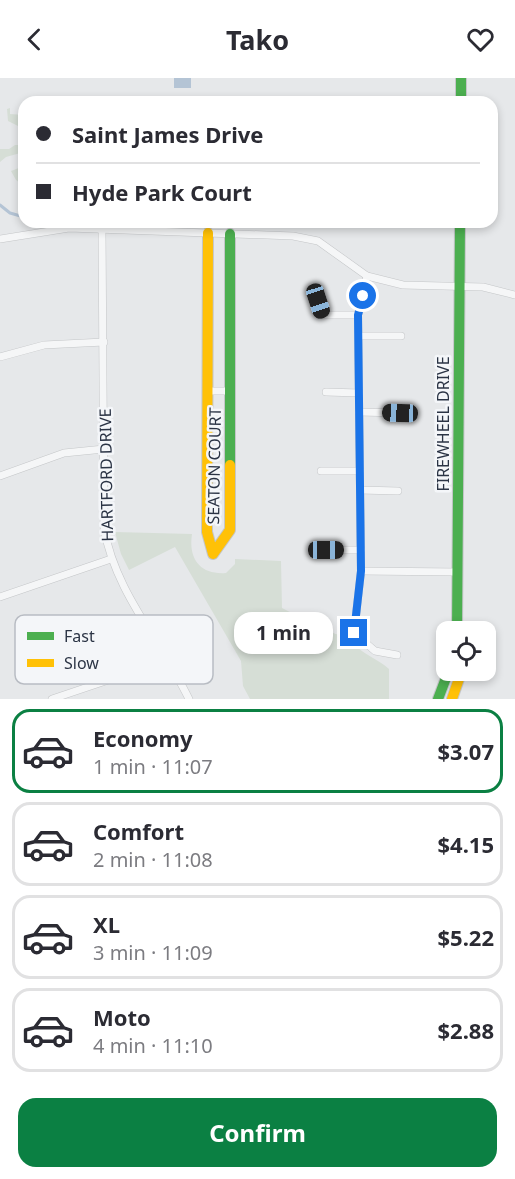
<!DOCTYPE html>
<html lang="en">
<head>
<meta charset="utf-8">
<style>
	:root { --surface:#fff; --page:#f2f2f3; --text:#2b2b33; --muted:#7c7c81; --line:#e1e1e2; --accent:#0b8043 }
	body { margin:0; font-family:"Noto Sans",sans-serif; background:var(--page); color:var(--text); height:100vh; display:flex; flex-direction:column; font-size:22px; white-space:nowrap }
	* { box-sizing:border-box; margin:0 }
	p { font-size:20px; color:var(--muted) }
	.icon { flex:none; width:33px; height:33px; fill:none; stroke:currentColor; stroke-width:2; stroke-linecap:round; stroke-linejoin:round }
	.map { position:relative; height:621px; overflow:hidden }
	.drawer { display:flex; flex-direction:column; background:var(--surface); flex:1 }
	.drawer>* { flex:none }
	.top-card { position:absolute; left:18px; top:18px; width:480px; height:132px; border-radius:18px; box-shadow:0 3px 9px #0003; display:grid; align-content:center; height:132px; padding:0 18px; background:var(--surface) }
	.tools { position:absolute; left:436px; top:543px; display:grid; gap:12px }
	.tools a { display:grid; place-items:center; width:60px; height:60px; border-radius:12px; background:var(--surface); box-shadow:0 3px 9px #0003; font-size:30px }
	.end { position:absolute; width:27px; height:27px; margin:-14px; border:8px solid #1a73e8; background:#fff; box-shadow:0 0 0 3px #fff }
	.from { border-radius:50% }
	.bubble { position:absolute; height:42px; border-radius:18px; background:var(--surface); box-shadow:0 3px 9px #0003; font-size:20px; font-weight:700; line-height:42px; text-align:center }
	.car { position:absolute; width:18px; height:36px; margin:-18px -9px; border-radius:8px; box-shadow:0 0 4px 2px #0007; background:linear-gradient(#222 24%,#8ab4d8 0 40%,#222 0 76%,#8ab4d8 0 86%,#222 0) }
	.top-card b { display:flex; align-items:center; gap:21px; height:57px; font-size:22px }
	.top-card b+b { border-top:2px solid var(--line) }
	.top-card i { width:15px; height:15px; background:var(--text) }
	ul { padding:10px 0 0; list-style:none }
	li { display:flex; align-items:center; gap:18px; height:84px; margin:0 12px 9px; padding:0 6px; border:3px solid var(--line); border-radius:18px }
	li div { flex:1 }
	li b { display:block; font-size:22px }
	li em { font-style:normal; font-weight:700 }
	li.current { border-color:var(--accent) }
	li>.icon { width:54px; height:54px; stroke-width:1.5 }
	.action { display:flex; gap:12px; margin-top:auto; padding:12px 18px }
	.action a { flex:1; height:69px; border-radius:18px; background:var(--accent); color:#fff; font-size:24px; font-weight:700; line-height:69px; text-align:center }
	header { display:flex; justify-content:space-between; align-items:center; height:78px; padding:0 18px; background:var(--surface); font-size:27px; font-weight:700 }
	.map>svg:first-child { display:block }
	.green { fill:#d6ded6 }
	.water { fill:#b4c4d5 }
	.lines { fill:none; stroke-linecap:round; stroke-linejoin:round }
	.stream { stroke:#b4c4d5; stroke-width:3 }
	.street-casing { stroke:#c4c6c8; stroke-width:8 }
	.fast-casing { stroke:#c4c6c8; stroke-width:12 }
	.slow-casing { stroke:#c4c6c8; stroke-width:12 }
	.street { stroke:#f5f6f7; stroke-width:7 }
	.fast { stroke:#4caf50; stroke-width:10 }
	.slow { stroke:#ffc107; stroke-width:10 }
	.route { stroke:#1a73e8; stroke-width:8 }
	.labels { text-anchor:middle; stroke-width:5; stroke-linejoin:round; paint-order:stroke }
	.street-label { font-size:16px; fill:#2b3445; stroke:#f4f6f9 }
	.key { fill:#f4f6f9; stroke:#b8bcc3; stroke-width:1.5 }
	.key-label { font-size:16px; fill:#2b3445 }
</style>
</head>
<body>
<header><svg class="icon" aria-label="back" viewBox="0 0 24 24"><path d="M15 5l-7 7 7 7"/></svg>Tako<svg class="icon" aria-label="heart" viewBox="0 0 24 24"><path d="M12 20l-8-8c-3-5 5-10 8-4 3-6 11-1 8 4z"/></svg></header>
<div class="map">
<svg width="515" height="621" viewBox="0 0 515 621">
	<rect width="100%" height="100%" fill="#e6e8ea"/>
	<g class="green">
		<path d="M94,20l171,1v3h-171z"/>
		<path d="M10,30v6l14,1v4h-6v7l-10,-5 -1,-12z"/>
		<path d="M15,67h9v7l-18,5 -6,5v-13h9z"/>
		<path d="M24,88v20l-8,-6 -5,-9z"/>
		<path d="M115,454l77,2c-4,26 9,41 34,39l9,-9v-5l46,2 1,47 33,17 8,-3c10,16 14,10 28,17 2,2 4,5 6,8 10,9 22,13 32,22v30h-139l-7,-13 -2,-25 -66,-114 -46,23 -8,-16z"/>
	</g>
	<rect class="water" x="174" y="0" width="17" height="10"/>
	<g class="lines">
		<path class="stream" d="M0,127l10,8 14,4"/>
		<defs>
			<g id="street">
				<path d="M102,151l2,299c11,64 57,113 85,171"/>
				<path d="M0,161l69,-11 224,8 25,5 49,35 36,9 80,2 32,8"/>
				<path d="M367,198l-9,39 3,256 -7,62 21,18 22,4"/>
				<path d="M318,223l5,14h35"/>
				<path d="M359,258h42"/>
				<path d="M0,279l44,-12 60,-3"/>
				<path d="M208,313h22"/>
				<path d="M326,314l33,1"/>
				<path d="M359,334l41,1"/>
				<path d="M321,393h39"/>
				<path d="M0,398l64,-23 40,-4"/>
				<path d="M360,412l38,1"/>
				<path d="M326,472h35"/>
				<path d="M361,493l97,1"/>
				<path d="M0,519l111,-38"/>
				<path d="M52,621l116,-39"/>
			</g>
			<g id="fast">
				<path d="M461,0v24"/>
				<path d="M230,156v231"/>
				<path d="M457,554l3,-410"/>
				<path d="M438,621l11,-29"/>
			</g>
			<g id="slow">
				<path d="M208,155l-1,299 6,22 17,-24v-65"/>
				<path d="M452,621l10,-29"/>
			</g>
		</defs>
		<use href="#street" class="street-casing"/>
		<use href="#fast" class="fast-casing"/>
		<use href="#slow" class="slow-casing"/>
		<use href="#street" class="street"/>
		<use href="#fast" class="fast"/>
		<use href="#slow" class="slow"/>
	</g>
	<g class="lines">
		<path class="route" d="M354,555l7,-62 -3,-256 5,-19"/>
	</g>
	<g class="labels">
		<g class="street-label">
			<text transform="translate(443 346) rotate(-90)" y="6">FIREWHEEL DRIVE</text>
			<text transform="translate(214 388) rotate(-89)" y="6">SEATON COURT</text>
			<text transform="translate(106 397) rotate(-91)" y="6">HARTFORD DRIVE</text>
		</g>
	</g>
	<rect x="15" y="537" width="198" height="69" rx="9" class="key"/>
	<rect x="27" y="554" width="27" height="8" fill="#4caf50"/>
	<rect x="27" y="581" width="27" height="8" fill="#ffc107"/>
	<g class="key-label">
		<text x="64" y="564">Fast</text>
		<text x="64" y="591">Slow</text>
	</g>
</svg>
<div class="tools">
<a><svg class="icon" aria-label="locate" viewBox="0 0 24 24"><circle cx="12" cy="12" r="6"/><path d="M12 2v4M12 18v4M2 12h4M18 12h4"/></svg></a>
</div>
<i class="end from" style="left:363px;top:218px"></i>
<i class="end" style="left:354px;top:555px"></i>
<div class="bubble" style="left:234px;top:534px;width:99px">1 min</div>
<i class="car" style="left:318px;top:223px;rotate:162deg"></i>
<i class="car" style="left:400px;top:335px;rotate:272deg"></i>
<i class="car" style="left:326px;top:472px;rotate:90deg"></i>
<div class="top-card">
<b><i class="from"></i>Saint James Drive</b>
<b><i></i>Hyde Park Court</b>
</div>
</div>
<section class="drawer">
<ul>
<li class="current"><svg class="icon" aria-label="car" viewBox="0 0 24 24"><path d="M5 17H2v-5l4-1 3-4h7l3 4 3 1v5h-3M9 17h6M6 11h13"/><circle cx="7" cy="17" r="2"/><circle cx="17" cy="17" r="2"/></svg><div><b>Economy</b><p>1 min · 11:07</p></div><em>$3.07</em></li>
<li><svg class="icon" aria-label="car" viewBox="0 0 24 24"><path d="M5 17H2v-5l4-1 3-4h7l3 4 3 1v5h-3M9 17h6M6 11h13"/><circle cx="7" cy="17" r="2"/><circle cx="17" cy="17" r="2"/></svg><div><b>Comfort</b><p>2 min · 11:08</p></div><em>$4.15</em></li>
<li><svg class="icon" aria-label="car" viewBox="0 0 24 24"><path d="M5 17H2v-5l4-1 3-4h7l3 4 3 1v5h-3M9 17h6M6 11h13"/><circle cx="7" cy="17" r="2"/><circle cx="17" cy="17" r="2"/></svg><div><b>XL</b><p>3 min · 11:09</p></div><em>$5.22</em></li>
<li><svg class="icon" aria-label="car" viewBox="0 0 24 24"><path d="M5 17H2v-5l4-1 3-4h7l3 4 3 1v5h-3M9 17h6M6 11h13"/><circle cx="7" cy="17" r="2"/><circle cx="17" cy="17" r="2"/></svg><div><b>Moto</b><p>4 min · 11:10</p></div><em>$2.88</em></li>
</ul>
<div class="action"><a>Confirm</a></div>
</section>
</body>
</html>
